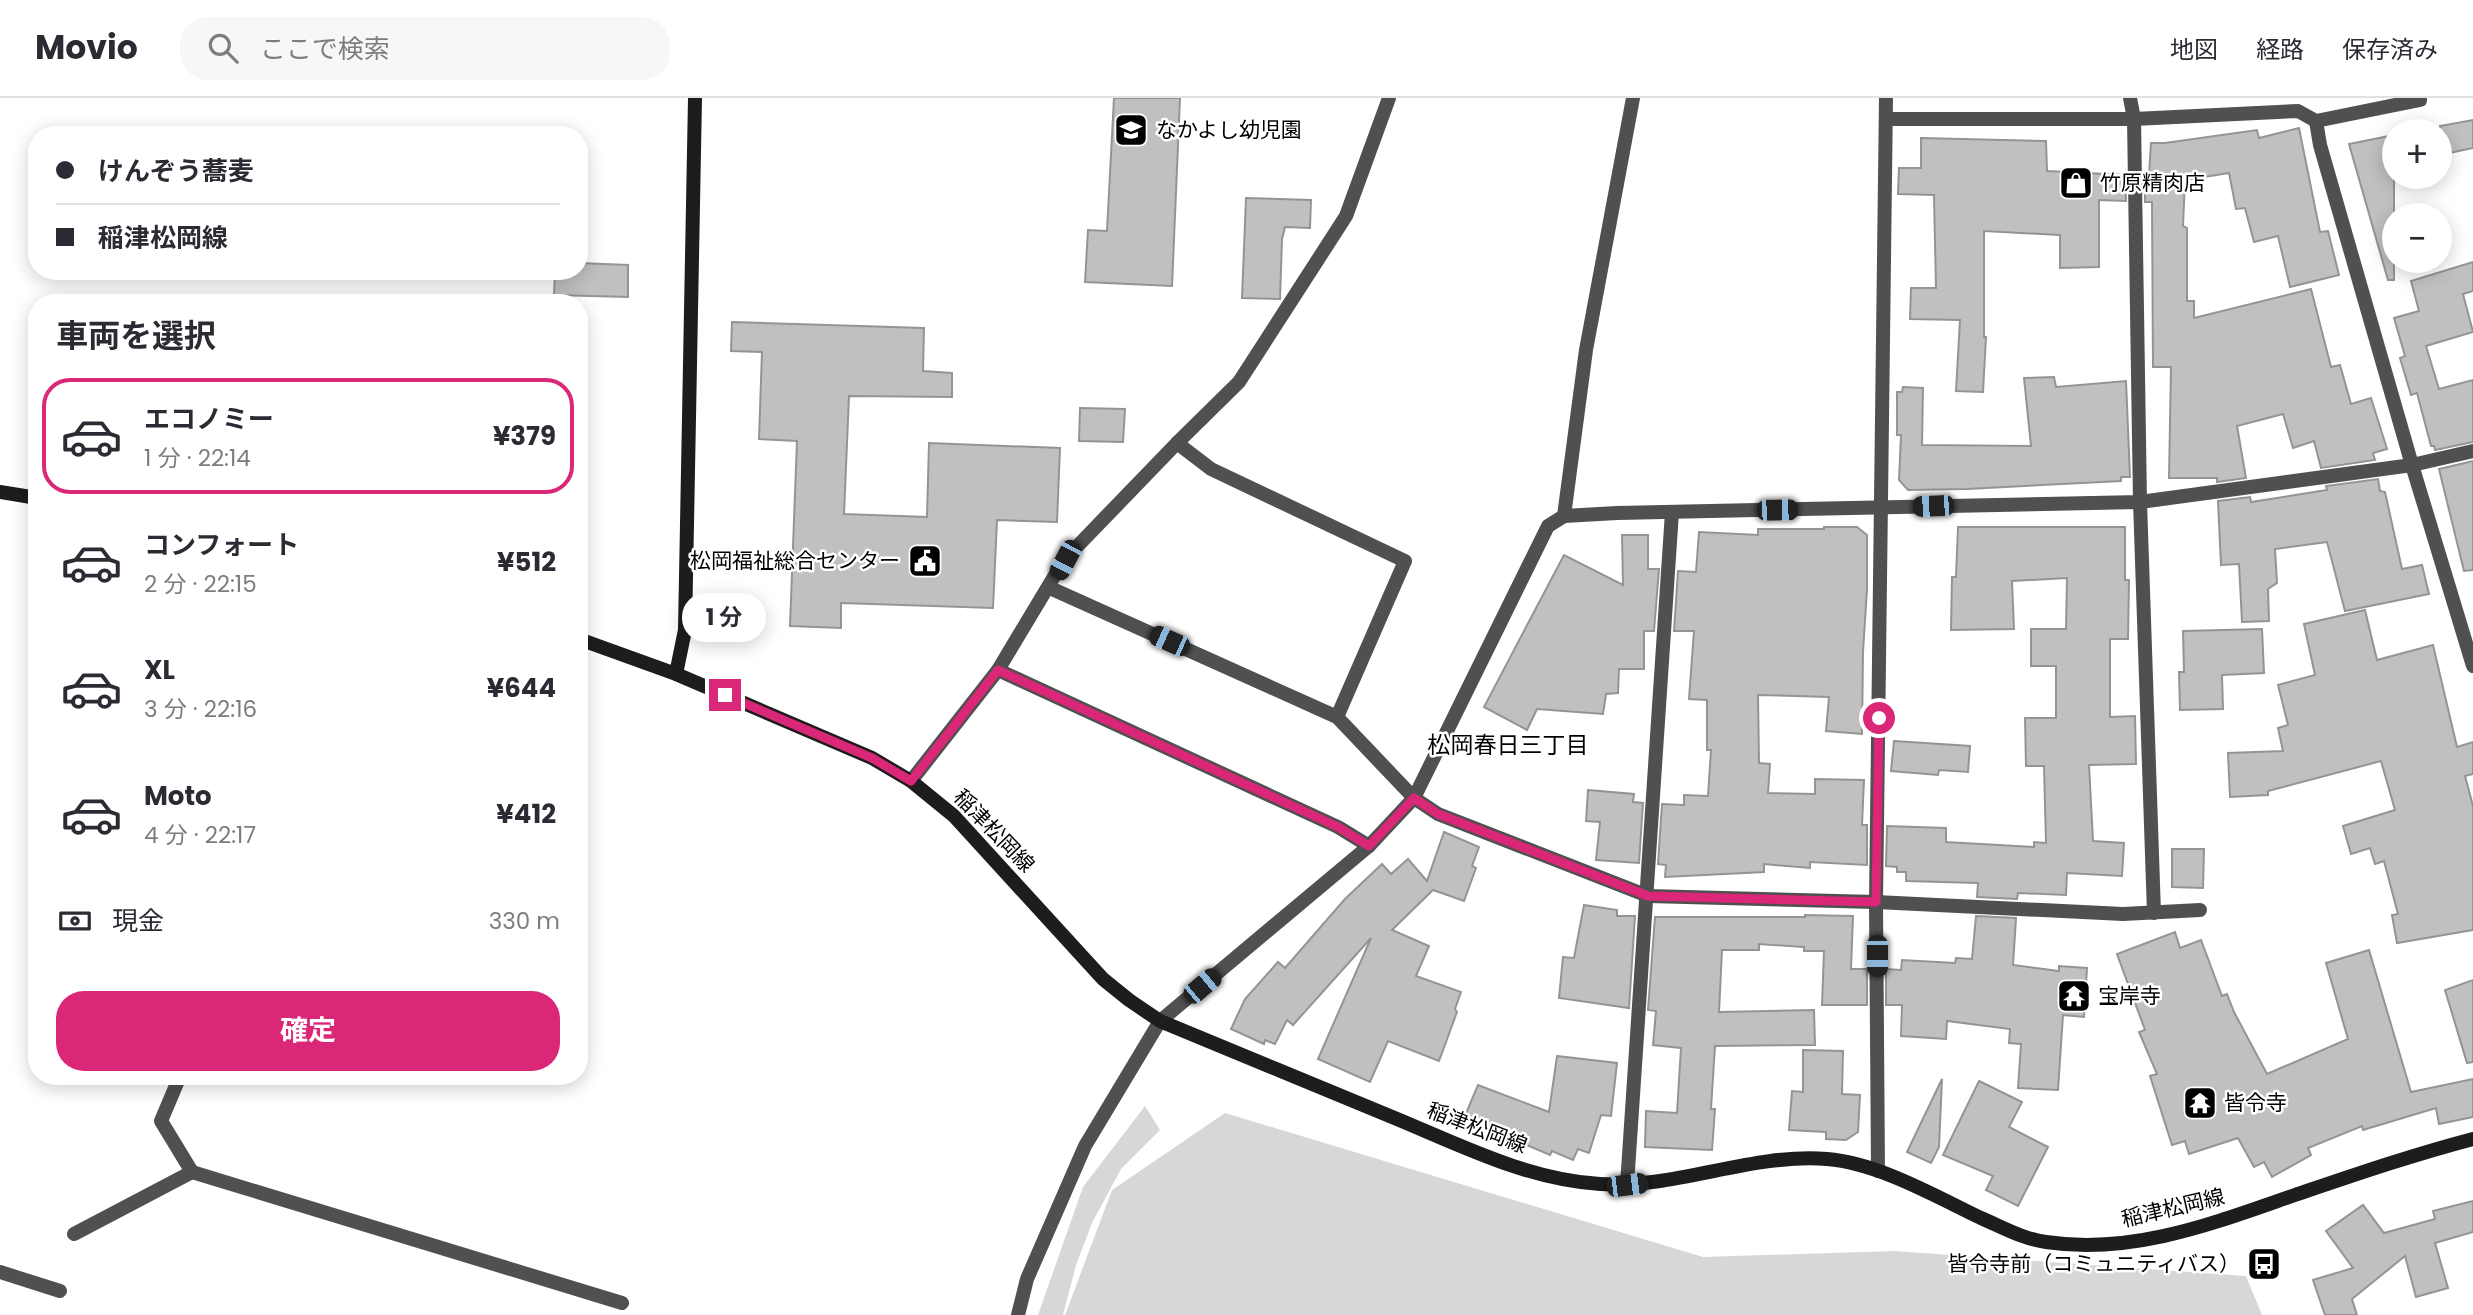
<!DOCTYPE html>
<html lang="ja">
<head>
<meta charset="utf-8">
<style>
	:root { --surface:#fff; --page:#f7f7f7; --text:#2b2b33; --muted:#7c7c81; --line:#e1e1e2; --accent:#db2777 }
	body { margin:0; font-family:Poppins,"Noto Sans JP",sans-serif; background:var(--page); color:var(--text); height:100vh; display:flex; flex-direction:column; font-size:26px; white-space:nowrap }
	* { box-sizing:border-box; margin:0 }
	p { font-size:23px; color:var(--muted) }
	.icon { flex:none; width:38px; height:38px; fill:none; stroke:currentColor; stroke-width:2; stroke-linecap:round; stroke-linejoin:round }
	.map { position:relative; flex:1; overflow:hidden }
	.details { position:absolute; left:28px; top:196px; width:560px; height:791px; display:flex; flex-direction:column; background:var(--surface); border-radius:28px; box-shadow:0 4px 18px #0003 }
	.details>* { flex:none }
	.hud { position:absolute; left:28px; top:28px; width:560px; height:154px; border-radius:28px; box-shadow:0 4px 18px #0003; display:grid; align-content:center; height:154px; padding:0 28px; background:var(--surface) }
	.tools { position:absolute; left:2382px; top:21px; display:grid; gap:14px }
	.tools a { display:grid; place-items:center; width:70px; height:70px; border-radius:50%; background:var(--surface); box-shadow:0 4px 18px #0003; font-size:35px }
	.end { position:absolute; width:32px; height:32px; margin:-16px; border:9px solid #db2777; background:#fff; box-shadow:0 0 0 4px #fff }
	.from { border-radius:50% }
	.bubble { position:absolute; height:49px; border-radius:24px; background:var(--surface); box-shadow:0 4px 18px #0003; font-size:23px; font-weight:700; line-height:49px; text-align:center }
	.car { position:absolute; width:21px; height:42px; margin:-21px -10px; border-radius:9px; box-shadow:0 0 5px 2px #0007; background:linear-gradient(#222 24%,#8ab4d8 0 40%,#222 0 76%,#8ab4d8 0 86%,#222 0) }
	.hud b { display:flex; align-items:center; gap:24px; height:66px; font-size:26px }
	.hud b+b { border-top:2px solid var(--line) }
	.hud i { width:18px; height:18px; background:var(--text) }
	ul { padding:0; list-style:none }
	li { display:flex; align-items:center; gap:21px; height:116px; margin:0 14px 10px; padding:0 14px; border:4px solid transparent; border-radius:28px }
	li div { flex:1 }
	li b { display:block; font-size:26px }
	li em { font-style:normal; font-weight:700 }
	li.on { border-color:var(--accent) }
	li>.icon { width:63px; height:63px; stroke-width:1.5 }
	h2 { padding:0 28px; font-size:32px; line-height:84px }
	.pay { display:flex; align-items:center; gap:18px; height:77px; padding:0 28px; font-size:26px }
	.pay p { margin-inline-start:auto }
	.button { display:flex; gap:14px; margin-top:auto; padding:14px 28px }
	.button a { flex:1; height:80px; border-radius:28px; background:var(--accent); color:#fff; font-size:28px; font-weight:700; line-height:80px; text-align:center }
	header { display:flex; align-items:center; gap:42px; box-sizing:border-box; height:98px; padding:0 35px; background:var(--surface); border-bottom:2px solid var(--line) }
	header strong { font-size:33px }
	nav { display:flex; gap:38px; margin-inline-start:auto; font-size:24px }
	.search { width:490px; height:63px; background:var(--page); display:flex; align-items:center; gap:18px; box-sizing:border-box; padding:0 24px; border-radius:28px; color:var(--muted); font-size:26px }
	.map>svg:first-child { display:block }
	.green { fill:#d7d7d7 }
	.building { fill:#c0c0c0; stroke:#949494; stroke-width:2 }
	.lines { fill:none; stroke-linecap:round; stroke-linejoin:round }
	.street { stroke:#505050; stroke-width:14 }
	.secondary { stroke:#1d1d1d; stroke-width:14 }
	.route { stroke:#db2777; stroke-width:9 }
	.labels { text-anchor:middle; stroke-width:5; stroke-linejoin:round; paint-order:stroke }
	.poi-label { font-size:21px; fill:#000; stroke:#fff; text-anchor:start }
	.street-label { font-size:21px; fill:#000; stroke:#fff }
	.neighbourhood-label { font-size:23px; fill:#000; stroke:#fff }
</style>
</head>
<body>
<header>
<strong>Movio</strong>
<div class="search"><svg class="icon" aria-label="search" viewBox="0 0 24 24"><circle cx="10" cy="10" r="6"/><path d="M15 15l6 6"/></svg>ここで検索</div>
<nav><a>地図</a><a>経路</a><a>保存済み</a></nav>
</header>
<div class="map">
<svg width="2473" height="1217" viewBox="0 0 2473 1217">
	<rect width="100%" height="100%" fill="#fff"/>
	<g class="green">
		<path d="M1145,1008l15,24 -39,39 -29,54 -16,42 -13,50h-25l45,-128z"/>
		<path d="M1225,1015l478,144 192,-6 351,25 16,39h-1197l47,-125z"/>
	</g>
	<g class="building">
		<path d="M1114,0h66l-8,188 -87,-4 3,-52 19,1z"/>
		<path d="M2473,22v28l-33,7v-29z"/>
		<path d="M2299,30l21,104 8,-1 11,44 -49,12 -12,-51 -24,6 -9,-34 -9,1 -7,-36 -44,7 -2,46 4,2v73h7v17l117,-29 20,78 9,-2 11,39 20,-6 16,51 -14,4 2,7 -54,8 -7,-27 -21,7 -10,-34 -46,12 9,52 -29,4v-4h-48l2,-111h-18l-1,-165h-7v-26h4l2,-33h14l92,-13 2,8z"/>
		<path d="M2394,37v145h-6l-39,-136z"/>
		<path d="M1921,40l125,3 1,30 78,4 1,26 -27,-1v67l-39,1v-33l-76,-4v106h2l-3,55 -27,-1 4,-71 -50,-1 1,-31h25l-2,-93 -36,-1 1,-26h22z"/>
		<path d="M1246,100l65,2 -1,28 -25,-1 -3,12 -2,60 -38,-1z"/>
		<path d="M2473,164v29l-10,3 10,38 -47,14 13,43 34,-9v62l-38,8 -1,-4h-3l-14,-53 -6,2 -11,-37 5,-2 -11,-38 25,-7 -8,-30z"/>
		<path d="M579,165l49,2v32l-74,-2 1,-24h24z"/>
		<path d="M732,224l192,6 -1,43 29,2v24l-103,-1 -5,118 83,3 2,-74 131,5 -3,74 -60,-2 -4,88 -152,-5v25l-51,-2 7,-185 -38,-2 3,-87 -31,-1z"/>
		<path d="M2054,279l2,10 70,-6 4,96h-9v4l-154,8 -59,1 -9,-10 2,-45h-4v-43h5l1,-5 20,1 -1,57 109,1 -7,-68z"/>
		<path d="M1080,310l45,1 -2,33 -44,-1z"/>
		<path d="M2473,363v109l-9,1 -25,-102z"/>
		<path d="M2378,381l2,12 5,1 17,77 20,-4 7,29 -84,17 -18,-69 -52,7 2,34 -9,6 1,32 -27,1 -3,-58 -18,1 -3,-64 32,-4 1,5 76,-12 -1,-4z"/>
		<path d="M1824,429h33l10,8v54l-4,63 -1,82 -36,-3 3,-34 -71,-2 1,68 11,1 -2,29 47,1v-15l49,1 -2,45h5v40l-57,-3v6l-46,-4v8l-99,5 1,-12 -8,-1 4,-60 22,1v-10l24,1 3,-46h-4v-50l-18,-1 5,-68h-20l4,-60 18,1 3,-40 59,3v-6h66z"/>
		<path d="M1958,429h167v53h4l-1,59h-18v78l25,-1 1,48 -47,1 4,76 31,2 -2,33 -55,-3 -1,22 -48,-2 -1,6 -40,-2 1,-14 -72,-2v-9h-9v-5l-11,-1 1,-40 59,2v14l88,5v-5l12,1 -2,-77h-18l-1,-48h31v-52h-25v-37h35l1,-51 -55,3 2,48 -63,1 1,-53h4z"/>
		<path d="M1622,437h26v34h11l-5,62h-10v38h-25l-1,24 -12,1 -3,20 -66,-5 -10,21 -43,-23 80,-152 59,30z"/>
		<path d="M2365,512l12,50 56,-15 24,102 16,-5v32l-8,2 8,30v124l-76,13 -5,-28 6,-1 -14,-53 -9,3 -5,-16 -19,6 -8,-28 52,-16 -14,-49 -113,30v4l-38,2 -2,-44 55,-2 -5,-23 10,-3 -10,-40 37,-10 -11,-51z"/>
		<path d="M2262,531l2,44 -42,2 1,34 -43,1 -1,-38h5l-1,-41z"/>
		<path d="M1894,643l76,5 -2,26 -29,-2 -1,5 -47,-4z"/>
		<path d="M1588,692l46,4 -1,8 10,1 -4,60 -43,-3 4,-38 -14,-1z"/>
		<path d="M1444,734l35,15 -7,19 4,2 -12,33 -31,-11 -41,40 37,16 -13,30 45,16 -6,17 2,3 -18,49 -51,-20 -18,41 -52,-23 53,-121 -78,87 -6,-5 -12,24 -10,-4 -1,4 -33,-15 14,-30 33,-37 7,6 60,-69 37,-35 9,10 17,-15 19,22z"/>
		<path d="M2172,751h32l-1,39 -31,-1z"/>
		<path d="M1584,807l33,5v6h18l-6,92 -70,-10 4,-41 11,1z"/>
		<path d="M1805,817l48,1 -2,53h16v36h-45l2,-54h-20v-4l-45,-3v6h-37l-3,62 95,-2 1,35 -100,1 -4,63h4l-3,41 -67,-3 1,-36 31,2 4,-65 -28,-3 3,-34 -8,-1 7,-93h150z"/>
		<path d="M1976,818l40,2 -3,47 46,6v-5l28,2 -3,49 -21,-2 -5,75 -40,-2 3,-44 -12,-1 1,-14 -63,-8 -1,18 -45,-3 1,-31h-16v-36l15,1 1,-10 53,3 1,-5 16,1z"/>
		<path d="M2175,834l5,16 21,-8 21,56 5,-2 7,18 33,62 81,-35 -22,-76 43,-13 42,142 62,-13v38l-34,7 -3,-16 -73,22 -1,-4 -54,22 3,7 -39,22 -8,-15 -10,5 -16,-29 -49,16 -4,-13 -13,4 -22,-69 7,-2 -18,-42 6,-2 -28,-76z"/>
		<path d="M2473,882v82l-6,1 -22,-73z"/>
		<path d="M1803,952l40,1 -1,43 18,1 -2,37 -12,8 -20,-1v-7l-37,-2 3,-39 11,1z"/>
		<path d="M1557,958l60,7 -6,53 -10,-1 -12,38 -11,-4 -5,11 -21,-9 -2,4 -86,-37 14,-33 71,27z"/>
		<path d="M1942,981l-3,68 -8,16 -24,-11z"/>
		<path d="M1979,983l43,21 -13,25 39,20 -30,59 -32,-16 7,-14 -50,-21z"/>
		<path d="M2473,1103v31l-38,11 13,45 -32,9 -11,-41 -53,43 5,16h-32l-12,-35 40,-12 -27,-37 37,-26 21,28 51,-14 -2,-8z"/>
	</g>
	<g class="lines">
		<g class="street">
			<path d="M2130,0l4,21 6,383 14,411"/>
			<path d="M1886,21h248l164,-8 18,10 104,-21v-2"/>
			<path d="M2316,23l4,24 92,320 61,201"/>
			<path d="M1177,345l34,26 194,92 -68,156"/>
			<path d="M1564,418l22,-166 47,-252"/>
			<path d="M1050,490l287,129 77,81 24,16 210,82 228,6 247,12 77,-4"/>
			<path d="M998,572l340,157 31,19"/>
			<path d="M911,683l87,-111 66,-110 113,-117 62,-61 107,-166 43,-118"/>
			<path d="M180,978l-19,45 31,51 430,131"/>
			<path d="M1878,1073l-2,-269 10,-804"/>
			<path d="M1627,1087l45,-673"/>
			<path d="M74,1136l118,-62"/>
			<path d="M0,1174l60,19"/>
			<path d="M1018,1217l9,-36 58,-133 75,-125 209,-175 45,-48 134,-272 16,-10 53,-3 523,-11 272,-37 61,-14"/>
		</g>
		<g class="secondary">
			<path d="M0,394l37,6"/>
			<path d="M579,541l97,35 196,84 39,23 43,35 149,163 26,21 31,21c79,33 158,65 237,98 65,27 132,61 203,65 77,5 150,-31 227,-25 51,4 108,37 154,59 21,9 42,21 65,24 87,13 168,-19 249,-47 59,-20 117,-40 178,-56"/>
			<path d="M676,576l9,-44 10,-532"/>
		</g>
	</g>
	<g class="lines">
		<path class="route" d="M725,597l147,63 39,23 87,-111 340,157 31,19 45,-48 24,16 210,82 228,6 3,-184"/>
	</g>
	<defs>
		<symbol id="school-square" viewBox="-11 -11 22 22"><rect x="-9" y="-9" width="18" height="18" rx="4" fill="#000" stroke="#fff"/><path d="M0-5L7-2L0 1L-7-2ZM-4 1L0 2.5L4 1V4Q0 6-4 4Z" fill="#fff"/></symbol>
		<symbol id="shop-square" viewBox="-11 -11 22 22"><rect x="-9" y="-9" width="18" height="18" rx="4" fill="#000" stroke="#fff"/><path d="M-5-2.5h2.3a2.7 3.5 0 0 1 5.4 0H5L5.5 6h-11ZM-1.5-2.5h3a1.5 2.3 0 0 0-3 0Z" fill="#fff"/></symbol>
		<symbol id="civic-square" viewBox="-11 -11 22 22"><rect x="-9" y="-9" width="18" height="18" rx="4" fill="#000" stroke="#fff"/><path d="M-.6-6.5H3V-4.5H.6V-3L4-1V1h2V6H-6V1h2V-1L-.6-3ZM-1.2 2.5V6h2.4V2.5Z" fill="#fff"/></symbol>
		<symbol id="temple-square" viewBox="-11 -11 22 22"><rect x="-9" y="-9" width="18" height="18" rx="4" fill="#000" stroke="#fff"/><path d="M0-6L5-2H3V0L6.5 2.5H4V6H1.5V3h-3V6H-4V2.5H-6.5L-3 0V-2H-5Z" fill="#fff"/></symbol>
		<symbol id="bus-square" viewBox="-11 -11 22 22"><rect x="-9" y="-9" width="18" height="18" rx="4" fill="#000" stroke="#fff"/><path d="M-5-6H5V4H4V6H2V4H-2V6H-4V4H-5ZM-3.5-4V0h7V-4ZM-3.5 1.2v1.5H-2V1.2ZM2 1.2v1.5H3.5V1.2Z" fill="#fff"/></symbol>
	</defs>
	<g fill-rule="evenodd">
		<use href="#school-square" x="1112" y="13" width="38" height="38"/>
		<use href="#shop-square" x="2057" y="66" width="38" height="38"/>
		<use href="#civic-square" x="906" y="444" width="38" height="38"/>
		<use href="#temple-square" x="2055" y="879" width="38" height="38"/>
		<use href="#temple-square" x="2181" y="986" width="38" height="38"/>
		<use href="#bus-square" x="2245" y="1147" width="38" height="38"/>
	</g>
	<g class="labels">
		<g class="poi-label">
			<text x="1156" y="39">なかよし幼児園</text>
			<text x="2100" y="92">竹原精肉店</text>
			<text x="900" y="470" text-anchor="end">松岡福祉総合センター</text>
			<text x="2098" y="905">宝岸寺</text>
			<text x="2224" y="1012">皆令寺</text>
			<text x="2240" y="1173" text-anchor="end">皆令寺前（コミュニティバス）</text>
		</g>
		<g class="street-label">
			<text transform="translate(994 733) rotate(46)" y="7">稲津松岡線</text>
			<text transform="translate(1477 1030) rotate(21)" y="7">稲津松岡線</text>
			<text transform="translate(2173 1110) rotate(-13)" y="7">稲津松岡線</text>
		</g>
		<g class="neighbourhood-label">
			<text x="1508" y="655">松岡春日三丁目</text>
		</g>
	</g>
</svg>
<div class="tools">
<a>+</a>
<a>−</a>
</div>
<i class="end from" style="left:1879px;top:620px"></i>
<i class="end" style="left:725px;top:597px"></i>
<div class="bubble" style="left:682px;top:495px;width:84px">1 分</div>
<i class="car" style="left:1933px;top:408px;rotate:268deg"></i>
<i class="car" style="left:1777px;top:412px;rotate:89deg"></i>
<i class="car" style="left:1065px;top:462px;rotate:208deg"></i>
<i class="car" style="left:1169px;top:543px;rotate:294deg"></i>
<i class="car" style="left:1877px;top:858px;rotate:180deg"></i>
<i class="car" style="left:1202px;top:888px;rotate:50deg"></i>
<i class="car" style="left:1627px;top:1087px;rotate:83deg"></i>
<div class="hud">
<b><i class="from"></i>けんぞう蕎麦</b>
<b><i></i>稲津松岡線</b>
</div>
<section class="details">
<h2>車両を選択</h2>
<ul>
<li class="on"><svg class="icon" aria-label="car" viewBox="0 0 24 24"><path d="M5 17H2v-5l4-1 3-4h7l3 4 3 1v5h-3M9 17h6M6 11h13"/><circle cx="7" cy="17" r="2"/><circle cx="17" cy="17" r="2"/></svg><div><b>エコノミー</b><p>1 分 · 22:14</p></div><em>¥379</em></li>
<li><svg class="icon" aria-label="car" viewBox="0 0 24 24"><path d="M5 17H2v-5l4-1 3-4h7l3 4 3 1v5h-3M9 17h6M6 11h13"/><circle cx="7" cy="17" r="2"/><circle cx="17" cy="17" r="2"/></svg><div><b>コンフォート</b><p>2 分 · 22:15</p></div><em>¥512</em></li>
<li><svg class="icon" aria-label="car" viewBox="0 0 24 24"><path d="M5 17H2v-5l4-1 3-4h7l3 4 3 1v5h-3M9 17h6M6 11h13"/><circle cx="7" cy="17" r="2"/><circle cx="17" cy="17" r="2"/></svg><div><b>XL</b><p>3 分 · 22:16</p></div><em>¥644</em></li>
<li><svg class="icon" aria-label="car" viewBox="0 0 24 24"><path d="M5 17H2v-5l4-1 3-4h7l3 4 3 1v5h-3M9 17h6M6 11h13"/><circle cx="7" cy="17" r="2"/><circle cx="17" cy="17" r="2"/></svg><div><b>Moto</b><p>4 分 · 22:17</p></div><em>¥412</em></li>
</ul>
<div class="pay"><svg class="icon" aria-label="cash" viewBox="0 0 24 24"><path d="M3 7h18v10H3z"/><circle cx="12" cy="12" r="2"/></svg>現金<p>330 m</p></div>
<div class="button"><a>確定</a></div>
</section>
</div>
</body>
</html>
